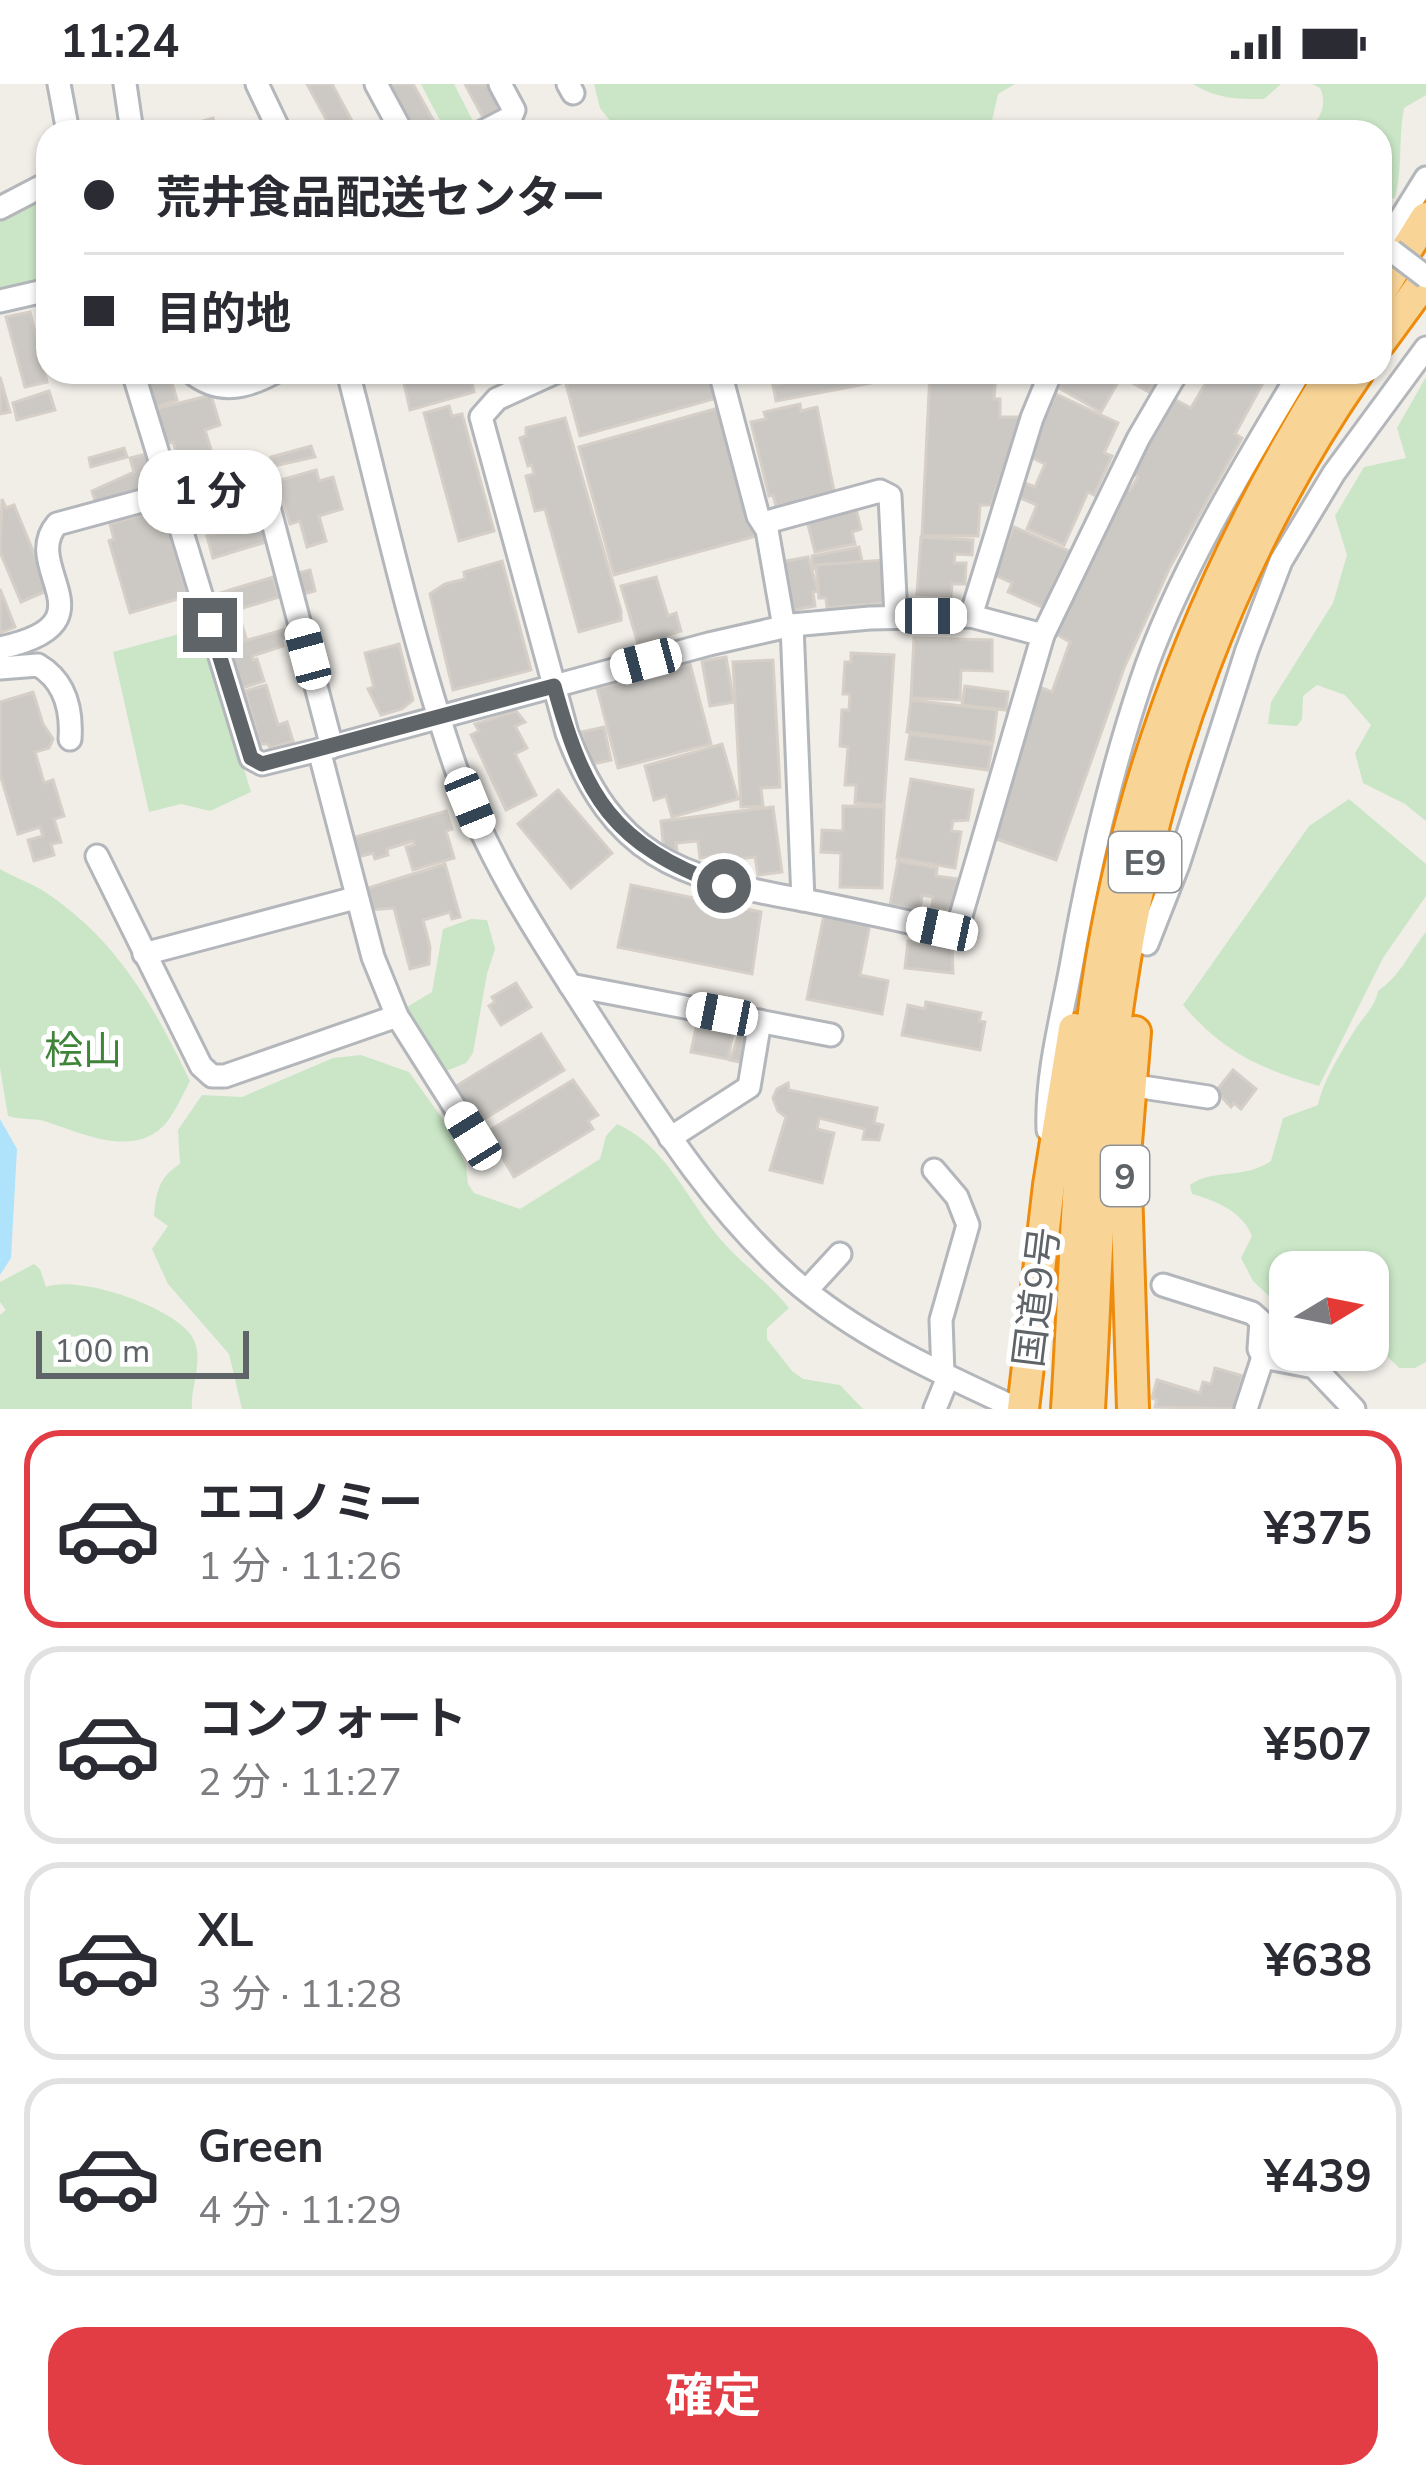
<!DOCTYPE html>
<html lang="ja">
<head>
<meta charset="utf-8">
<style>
	:root { --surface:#fff; --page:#f7f7f7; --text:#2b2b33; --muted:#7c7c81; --line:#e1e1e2; --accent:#e23d44 }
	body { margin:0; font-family:"Nunito Sans","Noto Sans JP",sans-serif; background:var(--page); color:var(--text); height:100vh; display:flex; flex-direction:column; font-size:45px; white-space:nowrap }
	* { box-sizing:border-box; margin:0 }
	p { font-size:39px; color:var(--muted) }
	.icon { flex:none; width:66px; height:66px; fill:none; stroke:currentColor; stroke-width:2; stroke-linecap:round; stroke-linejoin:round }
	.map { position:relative; height:1325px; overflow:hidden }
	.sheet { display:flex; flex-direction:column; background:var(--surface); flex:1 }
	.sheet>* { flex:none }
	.top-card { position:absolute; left:36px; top:36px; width:1356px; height:264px; border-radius:36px; box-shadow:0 3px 9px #0004; display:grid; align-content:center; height:264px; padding:0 48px; background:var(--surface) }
	.needle { width:78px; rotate:80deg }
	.fabs { position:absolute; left:1269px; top:1167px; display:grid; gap:24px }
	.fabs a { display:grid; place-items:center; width:120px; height:120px; border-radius:24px; background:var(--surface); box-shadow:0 3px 9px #0004; font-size:60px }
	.scale { position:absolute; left:36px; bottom:30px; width:213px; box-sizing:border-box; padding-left:12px; border:6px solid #5f6468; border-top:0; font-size:33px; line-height:42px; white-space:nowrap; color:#5f6468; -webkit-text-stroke:9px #fff; paint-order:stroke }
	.end { position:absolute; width:54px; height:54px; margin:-27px; border:15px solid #5f6468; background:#fff; box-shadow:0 0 0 6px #fff }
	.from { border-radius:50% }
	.bubble { position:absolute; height:84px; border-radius:36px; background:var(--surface); box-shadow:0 3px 9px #0004; font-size:39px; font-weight:700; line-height:84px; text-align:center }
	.car { position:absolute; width:36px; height:72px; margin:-36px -18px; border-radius:15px; box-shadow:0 0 9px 3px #0007; background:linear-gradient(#fff 24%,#345 0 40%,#fff 0 76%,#345 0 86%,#fff 0) }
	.top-card b { display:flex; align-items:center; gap:42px; height:114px; font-size:45px }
	.top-card b+b { border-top:3px solid var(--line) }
	.top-card i { width:30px; height:30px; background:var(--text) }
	ul { padding:21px 0 0; list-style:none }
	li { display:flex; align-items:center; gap:36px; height:198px; margin:0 24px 18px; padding:0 24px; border:6px solid var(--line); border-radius:36px }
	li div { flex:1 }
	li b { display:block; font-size:45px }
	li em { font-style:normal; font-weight:700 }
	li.on { border-color:var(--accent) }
	li>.icon { width:108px; height:108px; stroke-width:1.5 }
	.cta { display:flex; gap:24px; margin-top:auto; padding:24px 48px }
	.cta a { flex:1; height:138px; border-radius:36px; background:var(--accent); color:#fff; font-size:48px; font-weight:700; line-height:138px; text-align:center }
	.status { display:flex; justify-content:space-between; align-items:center; height:84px; padding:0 60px; background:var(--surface); direction:ltr }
	.status svg { height:33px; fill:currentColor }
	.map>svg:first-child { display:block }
	.green { fill:#cae6c6 }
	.water { fill:#aee3fb }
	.building { fill:#ccc9c5; stroke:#d5cfc7; stroke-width:3 }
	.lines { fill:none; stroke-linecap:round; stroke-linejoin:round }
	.minor-casing { stroke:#b3b6ba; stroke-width:27 }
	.highway-casing { stroke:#ee8b0b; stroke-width:36 }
	.minor { stroke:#fff; stroke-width:21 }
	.highway { stroke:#f9d497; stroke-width:30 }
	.minor-bridge-casing { stroke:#b3b6ba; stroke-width:27; stroke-linecap:butt }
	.minor-bridge { stroke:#fff; stroke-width:21 }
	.route { stroke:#5f6468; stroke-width:15 }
	.labels { text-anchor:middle; stroke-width:10; stroke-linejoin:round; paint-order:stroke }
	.shield { fill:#fff; stroke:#8f9295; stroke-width:3 }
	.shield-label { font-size:36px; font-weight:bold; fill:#5f6468 }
	.park-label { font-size:39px; fill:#40843a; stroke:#fff }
	.street-label { font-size:39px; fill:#5f6468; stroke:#fff }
</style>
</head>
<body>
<div class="status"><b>11:24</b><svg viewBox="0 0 49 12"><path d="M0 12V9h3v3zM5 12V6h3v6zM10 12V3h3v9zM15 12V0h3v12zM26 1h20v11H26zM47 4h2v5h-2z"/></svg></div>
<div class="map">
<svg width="1426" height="1325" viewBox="0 0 1426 1325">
	<rect width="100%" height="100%" fill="#f1eee8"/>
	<g class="green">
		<path d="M421,0h33l22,43 -9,5h-21z"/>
		<path d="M594,0h421l-17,10 -7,31 -11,7h-361l-19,-24z"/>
		<path d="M1193,0h88l-17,15c-29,0 -46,0 -71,-15z"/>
		<path d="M1312,0h114v11l-22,13c-6,31 -1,60 -9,90l-15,2v-68h-72c12,-15 20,-26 12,-44z"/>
		<path d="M48,110v84l-48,13v-73z"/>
		<path d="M1426,293v444l-21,-17 -42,-21 -8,-30 16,-28 -26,-30 -28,-10 -14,11 -1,23 -5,7 -29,-2 3,-22 62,-99 14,-48 -12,-39 29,-49 42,-9 -9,-30z"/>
		<path d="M201,544l50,164 -41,19 -29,-7 -32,8 -36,-160z"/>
		<path d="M1349,715l77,65v32l-43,62 -64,128c-58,-17 -96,-34 -136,-81l126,-179z"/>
		<path d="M0,785c13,8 29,13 42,21 74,48 111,114 148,191 -7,13 -14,29 -23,41 -32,38 -85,11 -123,-1 -11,-3 -23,-1 -36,-5l-8,-48z"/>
		<path d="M471,835l16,1 8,29 -8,25 -14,79 -7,10 -20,8 -39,-64 25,-15 11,-63z"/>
		<path d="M1426,848v430l-11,6h-16l-31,-31v-65h-78v44l-37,-35 -12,-23 11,-22c-10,-25 -36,-35 -60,-42l-2,-9c23,-17 53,-5 81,-24l12,-43 35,-13c5,-24 22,-51 35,-72 9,-16 21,-23 25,-42 24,-17 30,-37 48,-59z"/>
		<path d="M361,971l48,17 35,49 22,44 2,19 6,9 46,16 80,-50 6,-23 11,-12c50,22 71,78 105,117 21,24 47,42 67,67l-22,20v11l25,32 11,8 37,6 23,24h-621l-13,-55 -61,-70 -16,-35 16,-23 -14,-10c2,-24 5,-39 26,-52l-2,-34 24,-35 40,2 91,-39z"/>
		<path d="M34,1180l6,5 6,18c32,-12 123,18 145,48 15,22 -1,51 1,74h-192v-94l6,-5 -6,-8v-20z"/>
	</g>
	<path class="water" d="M0,1035l17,30 -6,109 -11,17z"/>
	<g class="building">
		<path d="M307,0h25l26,48h-25z"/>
		<path d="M386,0h27l27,48h-28z"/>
		<path d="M465,0h25l15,26 -20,11z"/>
		<path d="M213,34l4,14h-19l-2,-9z"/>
		<path d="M30,228l17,70 -22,5 -19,-70z"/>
		<path d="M145,288h24l8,28 -21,7z"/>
		<path d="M432,288h38l4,20 -64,18 -7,-31z"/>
		<path d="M608,288h106l7,25 -141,39 -14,-52z"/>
		<path d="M770,288h24l1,5 -23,6z"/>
		<path d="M798,288h115v3l-137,26 -3,-16 26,-5z"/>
		<path d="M930,288l66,4 -2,23h6v18h22l-31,88h-11l-2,31h-56z"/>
		<path d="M1068,288h87l1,7 -7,13 -28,-15 -20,35 -42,-24z"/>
		<path d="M1212,288h57l-34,62 7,4 -72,129 -46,101 -68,192 -65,-23 46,-151 15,6 18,-50 -14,-8 67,-147 7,3 8,-13 -9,-6 43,-73 19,10z"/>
		<path d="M0,293l10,35 -10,2z"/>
		<path d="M49,307l6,19 -38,10 -4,-17z"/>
		<path d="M1056,310l62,29 -14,30 8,3 -18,39 -6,-3 -24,53 -37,-16 10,-24 -21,-9 6,-14 13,5 10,-23 -17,-8z"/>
		<path d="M211,311l9,30 -15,5 11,36 -28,9 -7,-22 -4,2 -4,-13 -7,2 -11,-35z"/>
		<path d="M800,320l1,7 16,-4 17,84 -35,9 2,6 -14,4 -2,-6 -9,2 -3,-11 -4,1 -18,-74 15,-3 -2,-7z"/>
		<path d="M449,322l3,10 10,-2 32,117 -35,10 -35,-128z"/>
		<path d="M725,322l35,129 -146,40 -35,-128z"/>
		<path d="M565,334l56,193v9l-42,12 -34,-123 -10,2 -9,-35 8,-2 -2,-9 -4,1 -8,-28 6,-2v-8z"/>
		<path d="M311,362l4,11 -41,9 -3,-9z"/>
		<path d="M124,364l3,9 -36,10 -2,-9z"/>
		<path d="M146,370l10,35 -59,18 -5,-16 42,-19 -4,-14z"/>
		<path d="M316,386l3,11 14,-4 9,32 -23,7 7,25 -19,6 -7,-26 -10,3 -13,-43z"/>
		<path d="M250,405l8,26 -66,19 -8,-26z"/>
		<path d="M2,415l4,9 8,-3 35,85 -28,12 -21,-50z"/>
		<path d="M162,424l26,88 -58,17 -21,-72 5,-2 -4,-15z"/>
		<path d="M856,425l5,20 -9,3 3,12 -40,8 -8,-31z"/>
		<path d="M260,436l6,22 -53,16 -6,-22z"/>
		<path d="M1014,443l55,24 -25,57 -36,-16 4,-9 -19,-9z"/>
		<path d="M921,453l52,3 -1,15 -17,-1 -1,9h12l-1,21h-13l-1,12 -34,-2z"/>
		<path d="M859,463l4,19 -50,3 -1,-13z"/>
		<path d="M808,473l10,34 -5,1 2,14 -26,5 -8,-49z"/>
		<path d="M884,476l3,43 -60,5 -1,-10h-7l-3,-33z"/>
		<path d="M502,477l29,109 -78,20 -23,-96 15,-10 20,-5 -1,-7z"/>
		<path d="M310,486l5,21 -15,4 -6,-21z"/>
		<path d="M273,493l6,20 -43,13 4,13 -20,6 -10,-33z"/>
		<path d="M656,493l12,39 8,-3 5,18 -43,13 -17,-58z"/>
		<path d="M0,505l15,38 -15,6z"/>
		<path d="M242,541l4,13 -22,6 -4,-13z"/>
		<path d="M286,545l2,8 -7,2 2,7 -31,10 1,4 4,-1 7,22 -25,8 -12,-43z"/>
		<path d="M914,554l78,2v31l-31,-1 -1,30 -49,-2z"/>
		<path d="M399,560l14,56 -11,9 -21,6 -13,-26 6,-2 -9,-34z"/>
		<path d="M851,569l43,2 -10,150 -29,-2 1,-18h-11l3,-38 -8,-1 2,-36h7l1,-16h-7l2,-32h6z"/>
		<path d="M726,573l8,45 -24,4 -8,-45z"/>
		<path d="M773,576l7,127 -19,1 2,18 -22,1 -8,-145z"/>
		<path d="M690,580l21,80 -93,24 -21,-80z"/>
		<path d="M266,601l12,40 9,-3 6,19 -23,7 -2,-4h-8l-15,-53z"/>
		<path d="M965,602l43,6 -2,18 -44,-5z"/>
		<path d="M33,608l10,32 10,15 -4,9 -14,4 9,31 9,-3 11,36 -10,3 7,23 -10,2 3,11 -20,6 -6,-21 15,-4 -3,-9 -22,7 -18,-60v-72z"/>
		<path d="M911,616l86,10 -4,32 -86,-10z"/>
		<path d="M516,627l9,11 -10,4 12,22 -12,6 21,41 -30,15 -35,-75 8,-4 -4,-7z"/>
		<path d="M604,643l7,33 -22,5 -7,-33z"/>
		<path d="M910,650l82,11 -4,25 -82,-11z"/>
		<path d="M722,660l16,55 -66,18 -6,-21 -12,4 -9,-34z"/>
		<path d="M911,695l62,11 -5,30 -15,1 -2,10 10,1 -6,36 -58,-10z"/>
		<path d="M558,706l54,63 -41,35 -53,-64z"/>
		<path d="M843,722l41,1 -2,81 -42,-1 1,-34 -20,-1 1,-22 21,1z"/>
		<path d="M773,723l9,65 -24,3 -3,-18 -45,5 -1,-5 -9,1 -2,-17 -22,2 1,7 -13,1 -3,-30z"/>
		<path d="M446,727l6,18 -6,2 8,27 -41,12 -7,-23 8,-2 -1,-4 -26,8 1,6 -13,4 -2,-6 -15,4 -6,-19z"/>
		<path d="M898,777l39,7 -1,8 22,3 -5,26 -7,4 -14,-3 1,-9 -11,-2 -2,15 -30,-5z"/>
		<path d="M445,780l15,53 -8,2 -2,-7 -27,8 7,27 -1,17 -19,5 -16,-61 -24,2 -5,-21z"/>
		<path d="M631,801l130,27 -9,62 -134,-27z"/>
		<path d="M824,831l46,9 -10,51 28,6 -6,33 -75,-15z"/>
		<path d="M908,857l44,5 1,27 -48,-5z"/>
		<path d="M516,899l15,24 -30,18 -12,-19 6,-4 -3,-5z"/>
		<path d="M926,918l55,11 -2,8 6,1 -5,28 -78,-15 6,-30 17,4z"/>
		<path d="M704,933l31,6 -7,36 -37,-7 6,-29h5z"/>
		<path d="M740,948l15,3 -5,29 -20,-4z"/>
		<path d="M541,950l23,36 -88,54 -23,-36z"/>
		<path d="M1233,986l23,19 -15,20 -7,-6 -3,4 -15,-16z"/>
		<path d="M573,996l25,35 -10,6 5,8 -79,48 -27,-45z"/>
		<path d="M788,999l1,7 88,18 -3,15 9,2 -4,15 -16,-1 2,-10 -46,-11 -2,11 17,4 -12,50 -52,-13 16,-53 -8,-6 -5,-13 4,-9z"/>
		<path d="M1215,1284l28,8 -5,16 7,2 -4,15 -86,-2 2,-7 -5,-2 5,-18 43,13 3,-11 8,2z"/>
	</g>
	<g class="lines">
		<defs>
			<g id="minor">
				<path d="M59,0l9,48"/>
				<path d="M125,0l7,48"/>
				<path d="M257,0l23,48"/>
				<path d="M376,0l26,48"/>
				<path d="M568,0l5,9"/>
				<path d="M482,48l29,-15 3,-7 -14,-26"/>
				<path d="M0,124l48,-25"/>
				<path d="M1380,168l46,-74"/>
				<path d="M0,217l48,-11"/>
				<path d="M133,288l118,386 11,6 57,-14"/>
				<path d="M191,288c28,23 55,16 84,0"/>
				<path d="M348,288c34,131 63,266 107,394 32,95 89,178 143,262 58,89 113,178 193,250 66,58 149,95 227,131"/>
				<path d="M556,288l-59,27 -16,18 86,316c46,123 110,144 231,166 48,9 96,20 144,30l12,-3 6,-7 83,-284 95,-196 39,-67"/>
				<path d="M720,288l38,144 9,14 17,97"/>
				<path d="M763,439l117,-32 10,5 6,121"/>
				<path d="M971,532l61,-198 19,-46"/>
				<path d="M792,541l11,275"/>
				<path d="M0,564c117,-25 19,-80 57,-124l202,-55 73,278"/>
				<path d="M0,584l38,-3c27,16 34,44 32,74"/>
				<path d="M97,772l104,210 11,10h13l172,-60"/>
				<path d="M1147,860l31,-79 69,-215 34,-89 53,-88 92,-125"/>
				<path d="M144,870l211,-56"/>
				<path d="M570,901l261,50"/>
				<path d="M1129,1001l79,12"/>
				<path d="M1048,1046c-2,-55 13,-109 23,-163 17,-96 39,-192 70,-285 34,-103 103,-217 159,-310"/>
				<path d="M473,1052l-76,-120 -24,-59 -54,-207 390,-106 83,-19 78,-7 101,-2 72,19"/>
				<path d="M670,1054l79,-51 11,-66"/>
				<path d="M934,1086l23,27 11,28 -27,95 2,54"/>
				<path d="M1163,1201l89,28 9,8 -2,28 4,8"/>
				<path d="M807,1206l33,-36"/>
				<path d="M935,1325l13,-32"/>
				<path d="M1246,1325l17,-52 51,10 40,42"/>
			</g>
			<g id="highway">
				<path d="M1380,208l46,-74"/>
				<path d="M1380,258l46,-63"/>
				<path d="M1023,1325l26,-224 25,-156"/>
				<path d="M1067,1325c9,-139 10,-280 30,-419 32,-223 116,-428 235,-618"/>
				<path d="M1089,1325c8,-140 10,-281 31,-419 33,-220 111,-435 238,-618"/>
				<path d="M1133,1325l-8,-254 10,-123"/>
			</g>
		</defs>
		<use href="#minor" class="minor-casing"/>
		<use href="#highway" class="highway-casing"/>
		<use href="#minor" class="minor"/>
		<use href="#highway" class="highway"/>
		<defs>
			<path id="minor-bridge" d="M1392,167l34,26"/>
		</defs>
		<use href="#minor-bridge" class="minor-bridge-casing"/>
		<use href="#minor-bridge" class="minor-bridge"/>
	</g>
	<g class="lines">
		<path class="route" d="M210,541l41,133 11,6 292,-78c31,112 58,158 170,200"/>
	</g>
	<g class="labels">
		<g class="shield">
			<rect x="1109" y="748" width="72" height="60" rx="9"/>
			<rect x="1101" y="1062" width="48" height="60" rx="9"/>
		</g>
		<g class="shield-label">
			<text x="1145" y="791">E9</text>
			<text x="1125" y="1105">9</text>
		</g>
		<g class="park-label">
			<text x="83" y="980">桧山</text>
		</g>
		<g class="street-label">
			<text transform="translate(1036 1213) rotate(-83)" y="14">国道9号</text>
		</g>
	</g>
</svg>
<div class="fabs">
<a><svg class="needle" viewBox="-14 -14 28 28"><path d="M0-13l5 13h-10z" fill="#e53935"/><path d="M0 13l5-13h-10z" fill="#7c7c81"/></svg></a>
</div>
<div class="scale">100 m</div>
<i class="end from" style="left:724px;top:802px"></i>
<i class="end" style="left:210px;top:541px"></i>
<div class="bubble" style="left:138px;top:366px;width:144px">1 分</div>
<i class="car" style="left:931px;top:532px;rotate:90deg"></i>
<i class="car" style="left:308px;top:570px;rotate:345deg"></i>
<i class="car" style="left:646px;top:577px;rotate:255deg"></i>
<i class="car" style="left:470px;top:719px;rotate:158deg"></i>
<i class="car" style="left:942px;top:845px;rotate:282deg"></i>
<i class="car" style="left:722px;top:930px;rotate:281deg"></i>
<i class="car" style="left:473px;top:1052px;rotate:328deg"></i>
<div class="top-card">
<b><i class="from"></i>荒井食品配送センター</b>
<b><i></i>目的地</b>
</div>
</div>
<section class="sheet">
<ul>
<li class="on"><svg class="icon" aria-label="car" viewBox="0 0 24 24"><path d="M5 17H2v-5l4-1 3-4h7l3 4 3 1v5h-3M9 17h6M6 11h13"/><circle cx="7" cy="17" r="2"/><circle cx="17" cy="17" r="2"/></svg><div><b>エコノミー</b><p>1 分 · 11:26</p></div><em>¥375</em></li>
<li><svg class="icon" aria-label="car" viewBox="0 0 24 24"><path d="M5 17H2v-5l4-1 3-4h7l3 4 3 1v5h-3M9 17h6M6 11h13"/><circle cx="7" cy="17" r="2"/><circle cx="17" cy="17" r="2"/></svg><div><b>コンフォート</b><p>2 分 · 11:27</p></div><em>¥507</em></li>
<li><svg class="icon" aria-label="car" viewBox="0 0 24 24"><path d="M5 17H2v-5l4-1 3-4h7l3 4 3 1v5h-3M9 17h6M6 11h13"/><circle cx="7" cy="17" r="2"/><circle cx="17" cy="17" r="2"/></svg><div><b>XL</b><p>3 分 · 11:28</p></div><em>¥638</em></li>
<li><svg class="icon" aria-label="car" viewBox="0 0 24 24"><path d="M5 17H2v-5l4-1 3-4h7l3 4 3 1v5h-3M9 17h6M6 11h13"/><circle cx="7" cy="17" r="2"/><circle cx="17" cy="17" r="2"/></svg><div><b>Green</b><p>4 分 · 11:29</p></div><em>¥439</em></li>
</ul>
<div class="cta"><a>確定</a></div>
</section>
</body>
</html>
